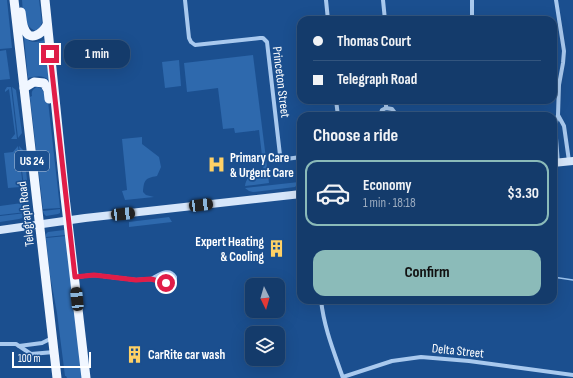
<!DOCTYPE html>
<html lang="en">
<head>
<meta charset="utf-8">
<style>
	:root { --surface:#143b6b; --page:#1d4271; --text:#f1f3f6; --muted:#9dadc1; --line:#33557e; --accent:#8bbbb9 }
	body { margin:0; font-family:"Sofia Sans Condensed",sans-serif; background:var(--page); color:var(--text); height:100vh; display:flex; flex-direction:column; font-size:15px; white-space:nowrap }
	* { box-sizing:border-box; margin:0 }
	p { font-size:13px; color:var(--muted) }
	.icon { flex:none; width:22px; height:22px; fill:none; stroke:currentColor; stroke-width:2; stroke-linecap:round; stroke-linejoin:round }
	.map { position:relative; flex:1; overflow:hidden }
	.sheet { position:absolute; left:297px; top:112px; width:260px; height:192px; display:flex; flex-direction:column; background:var(--surface); border-radius:12px; box-shadow:0 4px 16px #0002,0 0 0 1px var(--line) }
	.sheet>* { flex:none }
	.banner { position:absolute; left:297px; top:16px; width:260px; height:88px; border-radius:12px; box-shadow:0 4px 16px #0002,0 0 0 1px var(--line); display:grid; align-content:center; height:88px; padding:0 16px; background:var(--surface) }
	.needle { width:26px; rotate:175deg }
	.fabs { position:absolute; left:245px; top:278px; display:grid; gap:8px }
	.fabs a { display:grid; place-items:center; width:40px; height:40px; border-radius:8px; background:var(--surface); box-shadow:0 4px 16px #0002,0 0 0 1px var(--line); font-size:20px }
	.scale { position:absolute; left:12px; bottom:10px; width:79px; box-sizing:border-box; padding-left:4px; border:2px solid #fff; border-top:0; font-size:11px; line-height:14px; white-space:nowrap; color:#fff; -webkit-text-stroke:3px #1b4f8f; paint-order:stroke }
	.end { position:absolute; width:18px; height:18px; margin:-9px; border:5px solid #e11d48; background:#fff; box-shadow:0 0 0 2px #fff }
	.from { border-radius:50% }
	.bubble { position:absolute; height:28px; border-radius:12px; background:var(--surface); box-shadow:0 4px 16px #0002,0 0 0 1px var(--line); font-size:13px; font-weight:700; line-height:28px; text-align:center }
	.car { position:absolute; width:12px; height:24px; margin:-12px -6px; border-radius:5px; box-shadow:0 0 3px 1px #0007; background:linear-gradient(#222 24%,#8ab4d8 0 40%,#222 0 76%,#8ab4d8 0 86%,#222 0) }
	.banner b { display:flex; align-items:center; gap:14px; height:38px; font-size:15px }
	.banner b+b { border-top:1px solid var(--line) }
	.banner i { width:10px; height:10px; background:var(--text) }
	ul { padding:0; list-style:none }
	li { display:flex; align-items:center; gap:12px; height:66px; margin:0 8px 6px; padding:0 8px; border:2px solid transparent; border-radius:12px }
	li div { flex:1 }
	li b { display:block; font-size:15px }
	li em { font-style:normal; font-weight:700 }
	li.current { border-color:var(--accent) }
	li>.icon { width:36px; height:36px; stroke-width:1.5 }
	h2 { padding:0 16px; font-size:18px; line-height:48px }
	.primary-button { display:flex; gap:8px; margin-top:auto; padding:8px 16px }
	.primary-button a { flex:1; height:46px; border-radius:12px; background:var(--accent); color:#111; font-size:16px; font-weight:700; line-height:46px; text-align:center }
	.map>svg:first-child { display:block }
	.green { fill:#2e69ad }
	.lines { fill:none; stroke-linecap:round; stroke-linejoin:round }
	.stream { stroke:#9cc4f0; stroke-width:1.5 }
	.minor { stroke:#a9c9ee; stroke-width:4 }
	.secondary { stroke:#d6e6fa; stroke-width:8 }
	.primary { stroke:#f0f6ff; stroke-width:9 }
	.route { stroke:#e11d48; stroke-width:5 }
	.labels { text-anchor:middle; stroke-width:3.5; stroke-linejoin:round; paint-order:stroke }
	.shield { fill:#1b4f8f; stroke:#bbcadd; stroke-width:1 }
	.shield-label { font-size:12px; font-weight:bold; fill:#fff }
	.street-label { font-size:13px; fill:#fff; stroke:#1b4f8f }
	.poi-label { font-size:13px; font-weight:bold; fill:#fff; stroke:#1b4f8f; text-anchor:start }
</style>
</head>
<body>
<div class="map">
<svg width="573" height="378" viewBox="0 0 573 378">
	<rect width="100%" height="100%" fill="#1b4f8f"/>
	<g class="green">
		<path d="M0,0h7l5,48 -12,1z"/>
		<path d="M22,0h17l3,23 -1,1v3l-5,4c-13,-5 -13,-19 -14,-31z"/>
		<path d="M24,37c6,6 12,6 20,3l5,40c-7,-5 -12,-4 -21,-2z"/>
		<path d="M6,50l4,29 -10,1v-29z"/>
		<path d="M253,55l16,128 -24,3c1,-11 10,-12 19,-13l-5,-43 -24,3 -1,-5 -11,1 -5,-41 -31,4 -3,-29z"/>
		<path d="M179,60l2,26 -16,2 -3,-26z"/>
		<path d="M7,87h4l6,52h-6l4,-5 -6,-45 -4,3v-2z"/>
		<path d="M12,87l4,3 6,43 -4,5z"/>
		<path d="M37,87l5,2 6,12 12,107 -17,1 -13,-112 2,-1c-1,-5 1,-7 5,-9z"/>
		<path d="M142,137v7l17,13 2,10 -4,9c-12,2 -13,4 -14,16l3,3 8,2 -29,3 -3,-9 5,-1 -5,-51z"/>
		<path d="M18,146l8,66 -26,3v-9l22,-3v-5l1,-1v-4h-2l-1,-6 -12,1 -4,-35 9,-1z"/>
		<path d="M19,146l5,5 6,57v3h-3z"/>
		<path d="M299,182l-4,5 -42,5 -4,-1 -4,-3z"/>
		<path d="M60,209v4l-2,1 -12,2 -2,-2 -1,-3z"/>
		<path d="M26,213v4l-7,2 -19,3v-6z"/>
		<path d="M169,217l3,5 -43,5v-5z"/>
		<path d="M64,230l2,5 -20,2v-3l2,-2z"/>
		<path d="M66,236l16,142h-15l-1,-2h-1l-8,-63 -7,-38 -4,-37z"/>
	</g>
	<g class="lines">
		<path class="stream" d="M553,277l20,3"/>
		<g class="minor">
			<path d="M185,0l4,38 2,4 4,3 65,-7h3l4,4 13,113 6,4 15,-2"/>
			<path d="M326,0l2,20"/>
			<path d="M383,0l2,20"/>
			<path d="M472,0v20"/>
			<path d="M556,0l8,51 -1,12 -4,22 -1,30"/>
			<path d="M336,100l2,16"/>
			<path d="M386,100v8"/>
			<path d="M380,116l2,-6 4,-2 6,1 3,4 1,3"/>
			<path d="M298,157l3,19"/>
			<path d="M558,163l-3,-37 3,-11 6,11 5,35"/>
			<path d="M297,194l4,-12"/>
			<path d="M75,277l19,-2 42,5 15,-1 15,4h5l4,-2v-4c-6,-10 -16,-2 -24,2"/>
			<path d="M321,300c3,28 13,52 22,78"/>
			<path d="M0,344h16l15,10 23,-2"/>
			<path d="M19,346l23,-3 10,-5"/>
			<path d="M343,377l49,-16 29,-4 48,4 104,14"/>
		</g>
		<g class="secondary">
			<path d="M553,163l20,-2"/>
			<path d="M0,230l85,-12 216,-24"/>
		</g>
		<g class="primary">
			<path d="M14,0l43,378"/>
			<path d="M45,0l20,197 21,181"/>
			<path d="M21,12c1,5 1,11 3,16 5,15 18,6 23,-3"/>
			<path d="M24,88l10,-6 10,1 4,7 1,9"/>
		</g>
	</g>
	<g class="lines">
		<path class="route" d="M50,54l25,223 19,-2 42,5 15,-1 15,4"/>
	</g>
	<defs>
		<symbol id="hospital-bare" viewBox="-9 -9 18 18"><path d="M-5-5h3v3.5h4V-5h3V5h-3V1.5h-4V5h-3Z" fill="#ffd166" stroke="#1b4f8f" stroke-width="2.5" paint-order="stroke"/></symbol>
		<symbol id="building-bare" viewBox="-9 -9 18 18"><path d="M-4-6H4V6H1V3H-1V6H-4ZM-2.5-4.3h1.7v1.8h-1.7ZM.8-4.3h1.7v1.8H.8ZM-2.5-1h1.7V.8h-1.7ZM.8-1h1.7V.8H.8Z" fill="#ffd166" stroke="#1b4f8f" stroke-width="2.5" paint-order="stroke"/></symbol>
	</defs>
	<g fill-rule="evenodd">
		<use href="#hospital-bare" x="204" y="152" width="25" height="25"/>
		<use href="#building-bare" x="264" y="236" width="25" height="25"/>
		<use href="#building-bare" x="122" y="342" width="25" height="25"/>
	</g>
	<g class="labels">
		<rect class="shield" x="15" y="151" width="34" height="20" rx="3"/>
		<g class="shield-label">
			<text x="32" y="165">US 24</text>
		</g>
		<g class="street-label">
			<text transform="translate(282 82) rotate(83)" y="5">Princeton Street</text>
			<text transform="translate(25 214) rotate(-97)" y="5">Telegraph Road</text>
			<text transform="translate(458 350) rotate(6)" y="5">Delta Street</text>
		</g>
		<g class="poi-label">
			<text x="230" y="162">Primary Care<tspan x="230" dy="15">&amp; Urgent Care</tspan></text>
			<text x="264" y="246" text-anchor="end">Expert Heating<tspan x="264" dy="15">&amp; Cooling</tspan></text>
			<text x="148" y="359">CarRite car wash</text>
		</g>
	</g>
</svg>
<div class="fabs">
<a><svg class="needle" viewBox="-14 -14 28 28"><path d="M0-13l5 13h-10z" fill="#e53935"/><path d="M0 13l5-13h-10z" fill="#9dadc1"/></svg></a>
<a><svg class="icon" aria-label="layers" viewBox="0 0 24 24"><path d="M12 4l9 5-9 5-9-5zM3 14l9 5 9-5"/></svg></a>
</div>
<div class="scale">100 m</div>
<i class="end from" style="left:166px;top:283px"></i>
<i class="end" style="left:50px;top:54px"></i>
<div class="bubble" style="left:64px;top:40px;width:66px">1 min</div>
<i class="car" style="left:201px;top:205px;rotate:83deg"></i>
<i class="car" style="left:123px;top:214px;rotate:84deg"></i>
<i class="car" style="left:77px;top:299px;rotate:354deg"></i>
<div class="banner">
<b><i class="from"></i>Thomas Court</b>
<b><i></i>Telegraph Road</b>
</div>
<section class="sheet">
<h2>Choose a ride</h2>
<ul>
<li class="current"><svg class="icon" aria-label="car" viewBox="0 0 24 24"><path d="M5 17H2v-5l4-1 3-4h7l3 4 3 1v5h-3M9 17h6M6 11h13"/><circle cx="7" cy="17" r="2"/><circle cx="17" cy="17" r="2"/></svg><div><b>Economy</b><p>1 min · 18:18</p></div><em>$3.30</em></li>
</ul>
<div class="primary-button"><a>Confirm</a></div>
</section>
</div>
</body>
</html>
